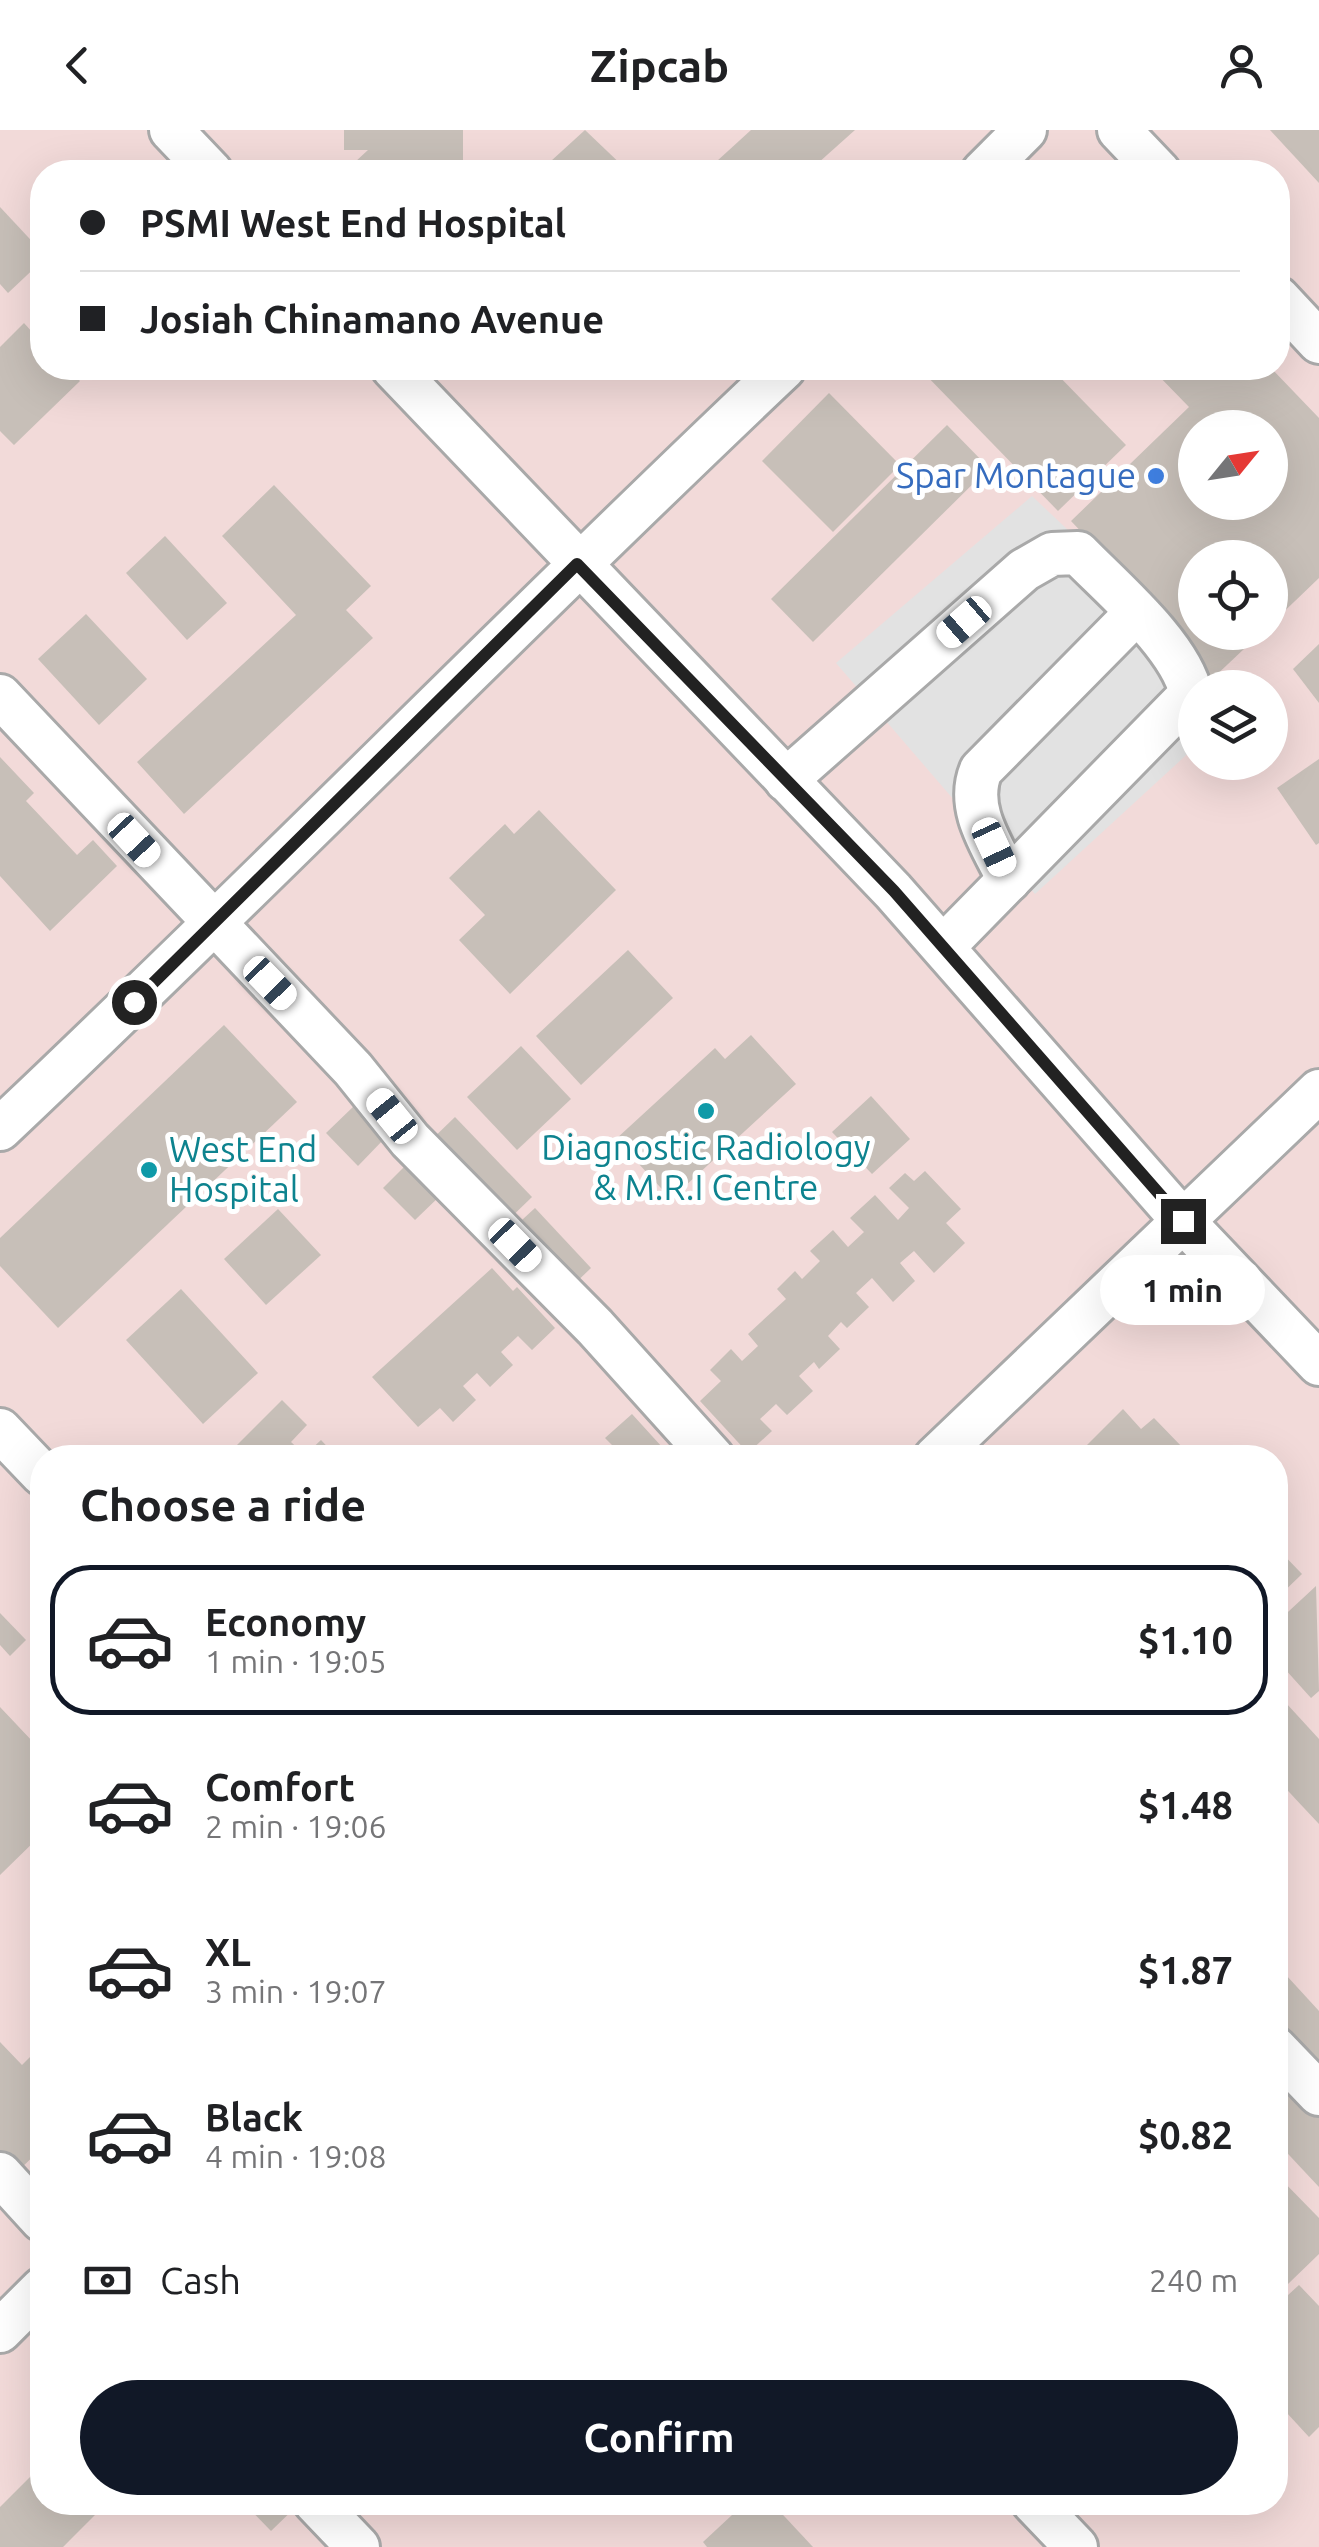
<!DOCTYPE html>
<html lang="en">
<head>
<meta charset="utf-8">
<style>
	:root { --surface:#fff; --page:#f2f2f2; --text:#202124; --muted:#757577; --line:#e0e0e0; --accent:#111827 }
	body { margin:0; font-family:Ubuntu,sans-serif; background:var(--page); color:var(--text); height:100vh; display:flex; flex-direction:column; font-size:38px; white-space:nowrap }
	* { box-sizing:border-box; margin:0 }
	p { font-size:32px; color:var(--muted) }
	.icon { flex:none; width:55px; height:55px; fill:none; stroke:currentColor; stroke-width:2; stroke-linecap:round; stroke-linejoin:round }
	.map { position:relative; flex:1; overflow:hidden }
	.details { position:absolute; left:30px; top:1315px; width:1258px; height:1070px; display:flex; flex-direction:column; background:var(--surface); border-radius:40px; box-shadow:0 10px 40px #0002 }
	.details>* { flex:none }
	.banner { position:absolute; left:30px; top:30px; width:1260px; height:220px; border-radius:40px; box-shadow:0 10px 40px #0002; display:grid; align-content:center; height:220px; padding:0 50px; background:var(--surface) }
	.needle { width:65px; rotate:60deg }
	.buttons { position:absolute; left:1178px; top:280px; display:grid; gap:20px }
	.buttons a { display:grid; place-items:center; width:110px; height:110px; border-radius:50%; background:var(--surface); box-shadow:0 10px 40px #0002; font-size:50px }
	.end { position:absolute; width:45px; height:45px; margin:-22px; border:12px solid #222; background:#fff; box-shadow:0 0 0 5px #fff }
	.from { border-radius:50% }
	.bubble { position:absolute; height:70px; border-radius:35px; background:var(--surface); box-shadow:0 10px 40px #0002; font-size:32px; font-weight:700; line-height:70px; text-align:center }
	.car { position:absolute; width:30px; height:60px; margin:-30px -15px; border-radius:12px; box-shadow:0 0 8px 2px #0007; background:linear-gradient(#fff 24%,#345 0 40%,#fff 0 76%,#345 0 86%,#fff 0) }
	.banner b { display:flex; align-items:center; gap:35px; height:95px; font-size:38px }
	.banner b+b { border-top:2px solid var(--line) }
	.banner i { width:25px; height:25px; background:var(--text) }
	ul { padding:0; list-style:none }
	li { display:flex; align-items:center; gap:30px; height:150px; margin:0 20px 15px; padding:0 30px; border:5px solid transparent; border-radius:40px }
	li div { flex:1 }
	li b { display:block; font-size:38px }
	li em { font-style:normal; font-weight:700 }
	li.current { border-color:var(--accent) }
	li>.icon { width:90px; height:90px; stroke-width:1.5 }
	h2 { padding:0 50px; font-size:45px; line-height:120px }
	.pay { display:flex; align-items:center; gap:25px; height:110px; padding:0 50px; font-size:38px }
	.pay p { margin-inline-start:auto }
	.primary-button { display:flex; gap:20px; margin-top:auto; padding:20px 50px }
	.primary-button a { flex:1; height:115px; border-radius:60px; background:var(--accent); color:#fff; font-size:40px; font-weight:700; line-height:115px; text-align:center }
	header { display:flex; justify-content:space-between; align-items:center; height:130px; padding:0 50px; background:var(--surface); font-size:45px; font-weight:700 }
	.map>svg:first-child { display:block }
	.commercial { fill:#f2dad9; fill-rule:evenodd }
	.parking { fill:#e2e2e2 }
	.building { fill:#c7bfb8; fill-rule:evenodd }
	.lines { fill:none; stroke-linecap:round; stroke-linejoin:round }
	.minor-casing { stroke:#a9a9a9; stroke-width:48 }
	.minor { stroke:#fff; stroke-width:42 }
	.route { stroke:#222; stroke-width:12 }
	.shop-dot { fill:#3f7fe0; stroke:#fff; stroke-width:4 }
	.culture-dot { fill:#0f9aa8; stroke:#fff; stroke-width:4 }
	.labels { text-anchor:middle; stroke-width:10; stroke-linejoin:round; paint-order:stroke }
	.shop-label { font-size:35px; fill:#366cbe; stroke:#fff; text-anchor:end }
	.culture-label { font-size:35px; fill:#0d838f; stroke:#fff }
</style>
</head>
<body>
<header><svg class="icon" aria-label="back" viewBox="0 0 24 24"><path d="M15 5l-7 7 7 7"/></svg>Zipcab<svg class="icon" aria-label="person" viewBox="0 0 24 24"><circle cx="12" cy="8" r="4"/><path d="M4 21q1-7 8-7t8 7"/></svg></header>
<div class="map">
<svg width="1319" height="2417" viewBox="0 0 1319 2417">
	<rect width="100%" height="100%" fill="#f2efe9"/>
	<path class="commercial" d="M0,0h1319v2417h-1319zM42,42h1236v196h-1236zM1195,298h75v74h-75zM1195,428h75v74h-75zM1195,558h75v74h-75zM42,1328h1233v1044h-1233z"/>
	<path class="parking" d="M1032,366l202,191 -39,1v59l-160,147 -199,-231z"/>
	<g class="building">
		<path d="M344,0h119v42h-75v-7l-8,7h-17l-9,-9 14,-13h-24z"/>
		<path d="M585,0l44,42h-90z"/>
		<path d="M751,0h104l-47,42h-103z"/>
		<path d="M1270,0h49v53z"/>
		<path d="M0,77l42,45v9l-34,32 -8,-9z"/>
		<path d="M24,193l18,20v25h25l13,13 -66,64 -14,-14v-84z"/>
		<path d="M919,238h132l75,77 -68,66z"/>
		<path d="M1151,238h120l48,50v160l-49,47v-67h-75v74h67l-52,49 -35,-37 7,-6 -111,-117 118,-114zM1195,298h75v74h-75z"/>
		<path d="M829,263l71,72 -67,67 -71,-71z"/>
		<path d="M947,295l42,43 -176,174 -42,-43z"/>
		<path d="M274,355l97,101 -25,24 27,28 -189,176 -47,-52 159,-147 -74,-79z"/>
		<path d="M165,406l62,67 -40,37 -61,-67z"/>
		<path d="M86,484l61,65 -48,46 -61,-66z"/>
		<path d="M1319,514v59l-26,-34z"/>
		<path d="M0,627l34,36 -8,8 51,54 16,-15 24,26 -67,65 -50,-55z"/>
		<path d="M1319,629v84l-3,2 -39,-57z"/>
		<path d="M539,680l77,80 -106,104 -51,-54 26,-25 -36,-37 56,-54 9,10z"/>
		<path d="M628,820l45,48 -92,87 -45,-49z"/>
		<path d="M224,895l73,77 -239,226 -58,-62v-28z"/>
		<path d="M751,905l45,49 -125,115 -55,-60 99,-91 10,11z"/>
		<path d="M521,916l50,53 -54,51 -50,-53z"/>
		<path d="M871,966l39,43 -38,35 -40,-42z"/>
		<path d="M354,976l31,32 -27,28 -32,-33z"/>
		<path d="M455,987l77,80 -29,28 -77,-80z"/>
		<path d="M410,1031l32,33 -27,26 -32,-32z"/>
		<path d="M925,1041l36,38 -15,14 19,20 -31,30 -20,-22 -14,12 15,18 -22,21 -21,-24 -16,15 13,14 -22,21 -6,-6 -13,14 12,13 -21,20 -5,-7 -15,14 14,15 -26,24 -11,-11 -16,15 12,12 -24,22 -48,-52 21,-20 -11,-11 21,-21 11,12 16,-15 -10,-12 38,-35 -9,-10 18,-18 7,8 18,-18 -10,-10 23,-21 15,17 16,-15 -14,-14 25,-23 23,25 11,-12 -20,-20 16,-15 9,8z"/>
		<path d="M535,1078l56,60 -24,23 -57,-60z"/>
		<path d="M278,1079l43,46 -55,50 -42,-46z"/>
		<path d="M492,1138l21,23 4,-4 38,41 -23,22 -14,-14 -17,16 12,13 -23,22 -13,-14 -14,13 13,14 -23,22 -13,-14 -22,19 -46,-50z"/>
		<path d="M181,1159l77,84 -55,51 -77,-84z"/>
		<path d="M282,1270l25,25 -16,17 14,13 16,-15 17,18h-114z"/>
		<path d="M1123,1279l18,20 13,-11 29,30 -10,10h-99z"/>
		<path d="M632,1284l40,44h-57l5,-5 -15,-15z"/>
		<path d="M1275,1416l27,28 -27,26z"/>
		<path d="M1316,1456l3,105 -8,7 -36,-40v-8l13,-11 -13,-15z"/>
		<path d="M0,1483l26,27 -16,16 -10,-11z"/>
		<path d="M1275,1561l44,48v85l-44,-47z"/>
		<path d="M0,1577l34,36 8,-8v99l-42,41z"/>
		<path d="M1275,1833l44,48v61l-44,-47z"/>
		<path d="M0,1912l22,23 20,-20v103l-24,23 -18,-20z"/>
		<path d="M1275,1937l44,46v74l-44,-47z"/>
		<path d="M1275,2043l44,45v36l-31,30 -13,-13z"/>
		<path d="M1299,2155l20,21v121l-10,10 -34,-37v-93z"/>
		<path d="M42,2335v37h66l-45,45h-63v-40z"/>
		<path d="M243,2372h58l-30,29z"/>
		<path d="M746,2372h25l42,45h-106l-4,-5z"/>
	</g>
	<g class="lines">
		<defs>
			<g id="minor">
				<path d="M171,0l40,42"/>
				<path d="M1119,0l40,42"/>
				<path d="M983,42l42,-42"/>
				<path d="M1278,168l41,44"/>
				<path d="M393,238l500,523 290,330 136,143"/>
				<path d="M0,566l353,373 57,71 185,187 118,131"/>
				<path d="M786,650l238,-210 28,-16 26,-1c35,36 103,93 113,141l-248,253"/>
				<path d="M1009,750c-17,-35 -44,-72 -28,-110l155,-157"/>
				<path d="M0,999c265,-250 519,-511 784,-761"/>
				<path d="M0,1300l42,44"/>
				<path d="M935,1328l384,-367"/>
				<path d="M1275,1918l44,46"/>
				<path d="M0,2044l42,46"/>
				<path d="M0,2201l42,-42"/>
				<path d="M315,2372l43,45"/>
				<path d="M1033,2372l43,45"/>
			</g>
		</defs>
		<use href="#minor" class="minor-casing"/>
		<use href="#minor" class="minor"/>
	</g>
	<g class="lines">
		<path class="route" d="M134,872l443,-438 317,327 289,330"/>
	</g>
	<circle class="shop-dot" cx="1156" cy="346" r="10"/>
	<g class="culture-dot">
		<circle cx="706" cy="981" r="10"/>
		<circle cx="149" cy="1040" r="10"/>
	</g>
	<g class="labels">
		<g class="shop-label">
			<text x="1136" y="358">Spar Montague</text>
		</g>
		<g class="culture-label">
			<text x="706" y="1030">Diagnostic Radiology<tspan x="706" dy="40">&amp; M.R.I Centre</tspan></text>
			<text x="169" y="1032" text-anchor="start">West End<tspan x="169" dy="40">Hospital</tspan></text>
		</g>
	</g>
</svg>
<div class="buttons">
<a><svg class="needle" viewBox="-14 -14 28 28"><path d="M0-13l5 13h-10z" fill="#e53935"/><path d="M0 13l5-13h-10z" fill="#757577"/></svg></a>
<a><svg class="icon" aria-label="locate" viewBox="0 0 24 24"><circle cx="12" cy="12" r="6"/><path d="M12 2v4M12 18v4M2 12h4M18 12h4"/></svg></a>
<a><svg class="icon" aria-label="layers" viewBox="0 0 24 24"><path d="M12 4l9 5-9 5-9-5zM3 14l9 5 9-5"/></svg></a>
</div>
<i class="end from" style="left:134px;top:872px"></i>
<i class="end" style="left:1183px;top:1091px"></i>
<div class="bubble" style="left:1100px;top:1125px;width:165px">1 min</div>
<i class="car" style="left:964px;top:492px;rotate:229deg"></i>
<i class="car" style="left:134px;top:710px;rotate:137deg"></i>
<i class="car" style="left:994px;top:717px;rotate:155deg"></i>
<i class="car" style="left:270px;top:853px;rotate:136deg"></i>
<i class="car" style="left:392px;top:986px;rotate:321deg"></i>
<i class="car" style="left:515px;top:1115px;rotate:136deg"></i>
<div class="banner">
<b><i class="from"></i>PSMI West End Hospital</b>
<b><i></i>Josiah Chinamano Avenue</b>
</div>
<section class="details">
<h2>Choose a ride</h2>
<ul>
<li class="current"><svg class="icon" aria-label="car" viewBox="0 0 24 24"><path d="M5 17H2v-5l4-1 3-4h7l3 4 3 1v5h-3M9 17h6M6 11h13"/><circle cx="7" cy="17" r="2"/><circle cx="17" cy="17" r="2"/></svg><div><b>Economy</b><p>1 min · 19:05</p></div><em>$1.10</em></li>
<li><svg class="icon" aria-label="car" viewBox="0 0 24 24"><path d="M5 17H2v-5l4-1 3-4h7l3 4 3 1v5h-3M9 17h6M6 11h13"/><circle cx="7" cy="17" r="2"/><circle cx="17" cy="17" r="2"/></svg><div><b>Comfort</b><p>2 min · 19:06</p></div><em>$1.48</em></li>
<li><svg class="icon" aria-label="car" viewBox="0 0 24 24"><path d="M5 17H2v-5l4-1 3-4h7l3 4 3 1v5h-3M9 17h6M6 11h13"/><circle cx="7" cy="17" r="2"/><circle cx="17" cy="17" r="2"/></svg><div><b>XL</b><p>3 min · 19:07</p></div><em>$1.87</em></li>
<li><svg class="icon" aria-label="car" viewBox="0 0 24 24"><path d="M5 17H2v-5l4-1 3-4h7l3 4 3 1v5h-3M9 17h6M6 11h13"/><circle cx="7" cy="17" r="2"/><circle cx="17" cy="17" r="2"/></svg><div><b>Black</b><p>4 min · 19:08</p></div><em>$0.82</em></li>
</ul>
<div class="pay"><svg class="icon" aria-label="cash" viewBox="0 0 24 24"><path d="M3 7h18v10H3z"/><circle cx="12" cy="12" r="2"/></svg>Cash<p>240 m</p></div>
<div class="primary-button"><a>Confirm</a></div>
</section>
</div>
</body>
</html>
